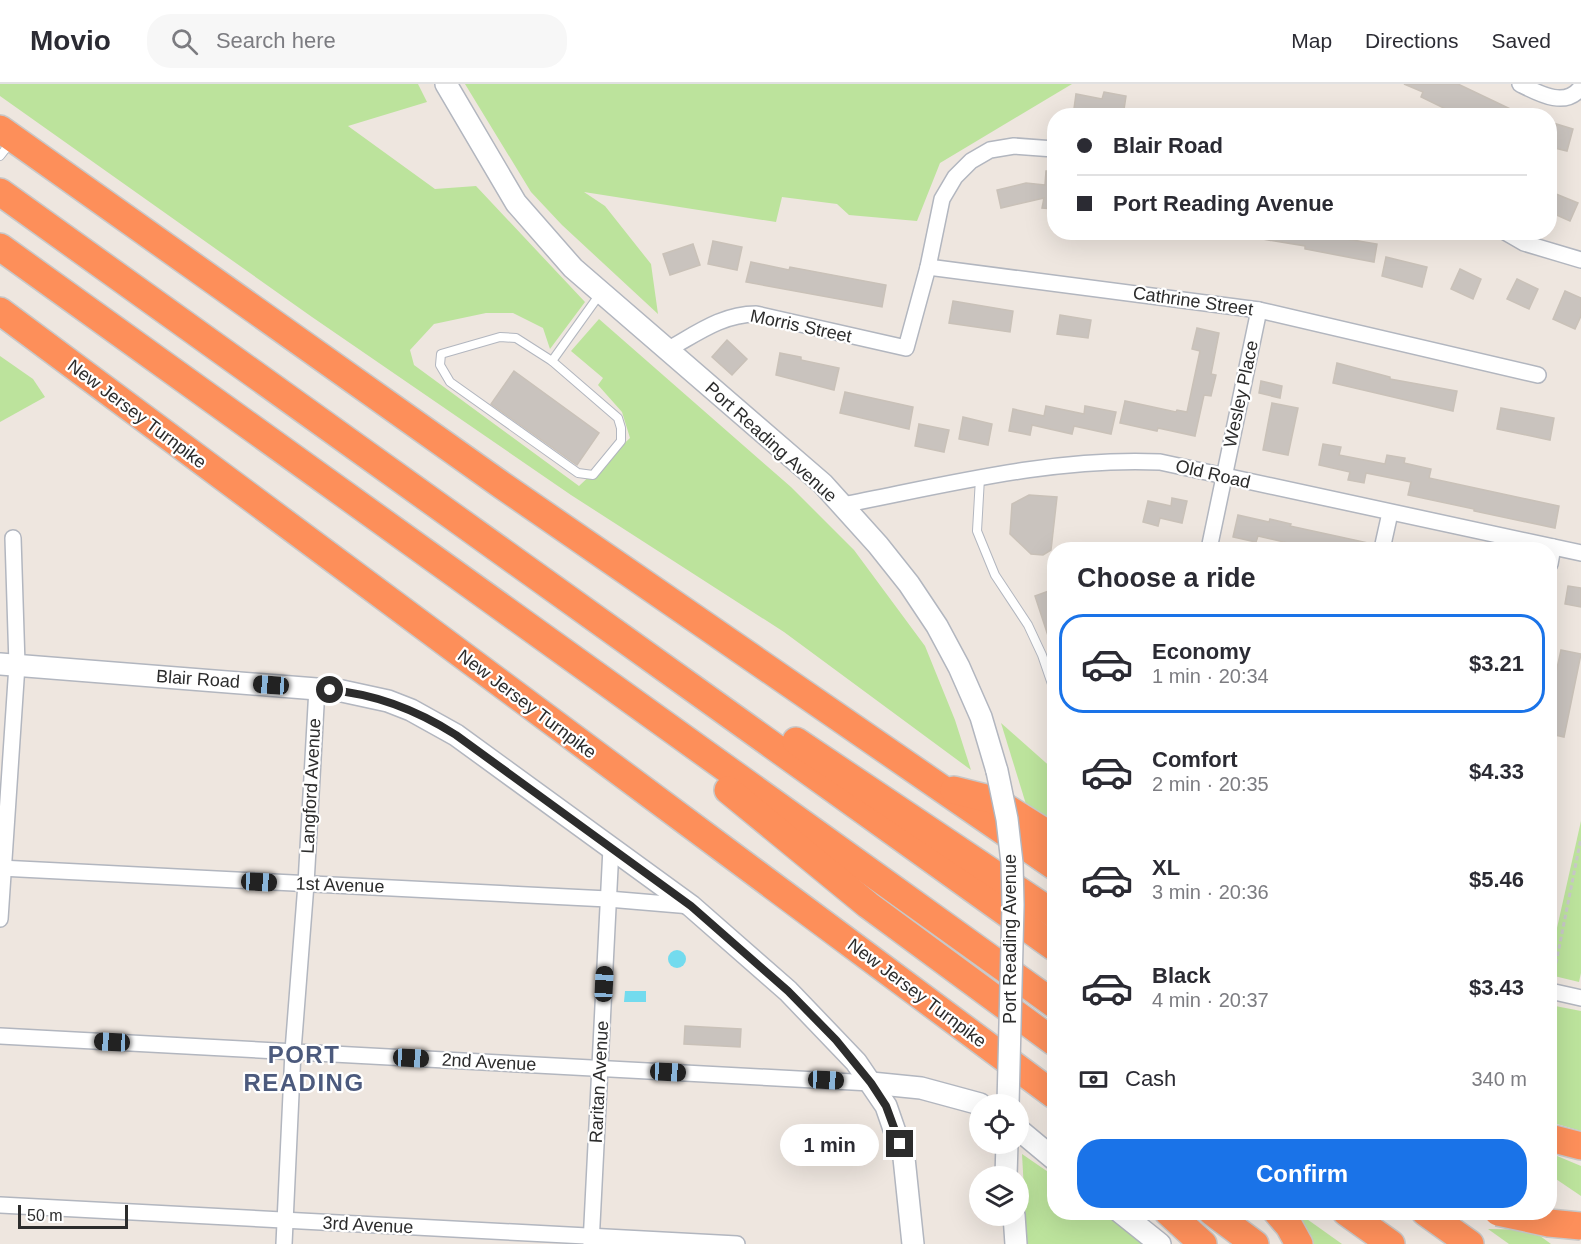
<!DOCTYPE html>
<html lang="en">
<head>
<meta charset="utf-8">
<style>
	:root { --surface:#fff; --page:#f7f7f7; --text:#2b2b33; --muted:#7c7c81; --line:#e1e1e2; --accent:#1a73e8 }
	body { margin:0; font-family:Helvetica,sans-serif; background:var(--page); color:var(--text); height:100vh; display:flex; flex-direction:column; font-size:22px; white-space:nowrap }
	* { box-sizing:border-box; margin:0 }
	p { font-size:20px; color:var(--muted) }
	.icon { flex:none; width:33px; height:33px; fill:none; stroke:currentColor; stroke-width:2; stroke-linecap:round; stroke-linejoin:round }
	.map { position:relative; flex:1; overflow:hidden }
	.side { position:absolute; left:1047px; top:458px; width:510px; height:678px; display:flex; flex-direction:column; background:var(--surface); border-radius:24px; box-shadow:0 6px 24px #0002 }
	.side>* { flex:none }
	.banner { position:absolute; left:1047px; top:24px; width:510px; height:132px; border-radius:24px; box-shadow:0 6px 24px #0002; display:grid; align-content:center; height:132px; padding:0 30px; background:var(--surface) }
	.fabs { position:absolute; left:969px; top:1010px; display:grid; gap:12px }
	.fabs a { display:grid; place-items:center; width:60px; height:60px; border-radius:50%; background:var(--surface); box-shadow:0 6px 24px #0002; font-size:30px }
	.scale { position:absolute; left:18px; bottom:15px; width:110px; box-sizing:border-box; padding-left:6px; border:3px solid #2c2c2c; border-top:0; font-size:16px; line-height:21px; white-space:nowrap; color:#2c2c2c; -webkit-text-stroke:4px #fff; paint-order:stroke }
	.end { position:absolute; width:27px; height:27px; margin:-14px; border:8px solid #2c2c2c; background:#fff; box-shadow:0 0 0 3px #fff }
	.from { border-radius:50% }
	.bubble { position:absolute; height:42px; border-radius:21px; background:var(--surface); box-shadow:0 6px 24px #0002; font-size:20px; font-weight:800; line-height:42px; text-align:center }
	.car { position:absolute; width:18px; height:36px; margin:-18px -9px; border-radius:8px; box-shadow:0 0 4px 2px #0007; background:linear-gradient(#222 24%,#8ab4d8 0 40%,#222 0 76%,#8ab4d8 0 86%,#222 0) }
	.banner b { display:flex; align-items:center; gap:21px; height:57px; font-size:22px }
	.banner b+b { border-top:2px solid var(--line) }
	.banner i { width:15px; height:15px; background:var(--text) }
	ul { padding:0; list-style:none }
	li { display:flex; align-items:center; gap:18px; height:99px; margin:0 12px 9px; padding:0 18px; border:3px solid transparent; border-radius:24px }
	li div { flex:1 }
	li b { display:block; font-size:22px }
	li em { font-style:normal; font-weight:800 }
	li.selected { border-color:var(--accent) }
	li>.icon { width:54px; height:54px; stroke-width:1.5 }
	h2 { padding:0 30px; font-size:27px; line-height:72px }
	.pay { display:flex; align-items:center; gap:15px; height:66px; padding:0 30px; font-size:22px }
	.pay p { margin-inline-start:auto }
	.button { display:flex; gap:12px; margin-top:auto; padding:12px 30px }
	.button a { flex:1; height:69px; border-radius:24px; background:var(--accent); color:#fff; font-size:24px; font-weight:800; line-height:69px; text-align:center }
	header { display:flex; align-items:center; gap:36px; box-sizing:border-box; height:84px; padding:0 30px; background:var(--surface); border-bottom:2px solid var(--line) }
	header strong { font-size:28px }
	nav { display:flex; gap:33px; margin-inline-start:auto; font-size:21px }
	.search { width:420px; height:54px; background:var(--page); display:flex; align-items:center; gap:15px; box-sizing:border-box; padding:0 21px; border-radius:24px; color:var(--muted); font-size:22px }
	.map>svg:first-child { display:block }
	.green { fill:#bce39c }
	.water { fill:#73dbee }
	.building { fill:#c9c3be; stroke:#c9c1b8; stroke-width:1.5 }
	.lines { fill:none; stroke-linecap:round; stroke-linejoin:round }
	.lane-casing { stroke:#b2b6bf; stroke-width:10 }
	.street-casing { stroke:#b2b6bf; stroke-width:18 }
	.secondary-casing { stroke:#b2b6bf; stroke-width:24 }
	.highway-casing { stroke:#c8c8c8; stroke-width:30 }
	.path { stroke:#c8c8c8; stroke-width:3; stroke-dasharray:4.5 3; stroke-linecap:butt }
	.lane { stroke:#fff; stroke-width:8 }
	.street { stroke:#fff; stroke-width:15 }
	.secondary { stroke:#fff; stroke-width:21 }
	.highway { stroke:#fd8f5a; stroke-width:27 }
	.secondary-bridge-casing { stroke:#b2b6bf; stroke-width:24; stroke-linecap:butt }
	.highway-bridge-casing { stroke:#c8c8c8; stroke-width:30; stroke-linecap:butt }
	.secondary-bridge { stroke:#fff; stroke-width:21 }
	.highway-bridge { stroke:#fd8f5a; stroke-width:27 }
	.route { stroke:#2c2c2c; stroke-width:8 }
	.labels { text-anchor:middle; stroke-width:4.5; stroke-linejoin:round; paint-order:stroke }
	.street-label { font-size:18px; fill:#2c2c2c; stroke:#fff }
	.district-label { font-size:24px; font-weight:bold; letter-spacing:1.5px; fill:#4c5a7d; stroke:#fff }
</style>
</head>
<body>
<header>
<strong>Movio</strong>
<div class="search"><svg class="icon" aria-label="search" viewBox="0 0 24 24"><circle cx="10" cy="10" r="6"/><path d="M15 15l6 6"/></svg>Search here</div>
<nav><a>Map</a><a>Directions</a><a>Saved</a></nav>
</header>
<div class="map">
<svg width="1581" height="1160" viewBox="0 0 1581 1160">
	<rect width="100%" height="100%" fill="#eee6df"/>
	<g class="green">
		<path d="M0,0h418l9,18 -79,24 87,63 41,-3 109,116 -35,47 -7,-21 -30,-15h-27l-52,11 -24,26 4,15 165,121 51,-48 -8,-26 -24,-27 5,-7 -32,-27 28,-32 192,168 63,63 71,96 30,74 16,50 -187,-138 -213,-137 -259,-178 -312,-221z"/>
		<path d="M465,0h607l-132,79 -23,58 -68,-6 -12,-11 -55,-7 -6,25 -192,-30 21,14 46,58 7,50 -96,-89 -31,-33z"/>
		<path d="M0,272l33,23 12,18 -45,25z"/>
		<path d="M1001,639l53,47v59l-25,-15z"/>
		<path d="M1581,737v152l-2,9 -29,-7v-16z"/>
		<path d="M1550,921l31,6v120l-31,-9z"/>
		<path d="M1550,1069l31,13v30l-31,-21z"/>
		<path d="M1022,1070l32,22v36h54l47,32h-128z"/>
		<path d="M1291,1128h6l45,32h-31z"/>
		<path d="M1488,1145l44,1 19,14h-42z"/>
	</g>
	<g class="water">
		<circle cx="677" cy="875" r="9"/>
		<path d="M625,907h21v11h-22z"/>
	</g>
	<g class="building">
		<path d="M1404,0h54l67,32h-65l-39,-19 2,-5z"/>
		<path d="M1104,8l22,4 -3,20h-50l3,-22 26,5z"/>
		<path d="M1550,38l23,7 -6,22 -17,-4z"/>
		<path d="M1046,87h8v38l-12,-1 2,-10 -43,10 -4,-18 29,-7 19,2z"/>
		<path d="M1556,110l22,9 -8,18 -20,-9z"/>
		<path d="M1263,148h72v5l42,7 -3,18 -69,-13v-3l-43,-7z"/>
		<path d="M713,157l29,6 -5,23 -29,-6z"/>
		<path d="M693,160l7,21 -30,10 -7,-21z"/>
		<path d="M1386,173l41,10 -5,20 -40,-11z"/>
		<path d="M751,178l38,8 1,-3 96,18 -4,22 -136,-25z"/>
		<path d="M1460,185l21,10 -8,20 -22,-10z"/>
		<path d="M1517,195l21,10 -9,20 -22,-10z"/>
		<path d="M1565,207l16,7v18l-6,13 -22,-10z"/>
		<path d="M953,217l60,10 -3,21 -61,-9z"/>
		<path d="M1060,231l31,5 -3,18 -31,-4z"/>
		<path d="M1197,244l22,5 -8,41 5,1 -5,21 -7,-1 -9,41 -37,-8 -1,3 -37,-8 5,-22 51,11 1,-2 10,2 13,-61 -8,-2z"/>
		<path d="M727,256l20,19 -15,16 -20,-18z"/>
		<path d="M780,269l21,4v3l38,8 -5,22 -58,-15z"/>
		<path d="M1337,279l53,14v2l67,12 -4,20 -120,-28z"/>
		<path d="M514,287l85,62 -22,32 -86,-61z"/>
		<path d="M1261,297l21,5 -2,12 -21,-5z"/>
		<path d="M845,308l68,15 -4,22 -69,-16z"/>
		<path d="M1272,319l26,5 -10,47 -25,-5z"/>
		<path d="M1046,322l38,8 1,-8 31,6 -5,22 -37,-8 -2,8 -40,-9 -2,10 -21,-4 4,-22 31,7z"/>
		<path d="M1501,324l53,10 -4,22 -53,-11z"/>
		<path d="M963,333l29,7 -4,21 -29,-6z"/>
		<path d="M919,340l30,6 -5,22 -29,-6z"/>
		<path d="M1323,360l18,3 -2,8 46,9 2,-9 18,3 -1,5 27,6 -2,9 130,28 -4,22 -81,-17v-2l-66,-14 3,-13 -45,-9 -2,10 -16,-3 2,-8 -31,-7z"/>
		<path d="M1029,411l28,2 -6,53 -8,5 -12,-1 -21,-20 2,-30z"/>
		<path d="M1172,414l15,3 -5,22 -22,-5 -2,8 -15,-4 5,-21 23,5z"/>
		<path d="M1238,431l31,7 1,-3 21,5 -1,2 83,18 -1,5h-58l-56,-13 -2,6 -23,-5z"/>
		<path d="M1568,502l13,2v19l-16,-3z"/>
		<path d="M1054,505v59h-2l-17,-52z"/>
		<path d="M1561,566l20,4 -17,83 -14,-3v-34z"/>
		<path d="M685,942l56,3 -1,18 -56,-3z"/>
	</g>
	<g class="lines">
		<defs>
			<g id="lane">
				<path d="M0,72l11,-14"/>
				<path d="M500,253l16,1 36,23 66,57 3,10v13l-28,34 -15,-2 -128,-91 -10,-17 1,-11z"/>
				<path d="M552,277l48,-67"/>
				<path d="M980,394l-3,53 18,44 33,50 14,30 12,35"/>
			</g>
			<g id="street">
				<path d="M1520,0c18,9 46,25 61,3"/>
				<path d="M1505,148l19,11 57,17"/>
				<path d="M928,183l331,43 279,65"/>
				<path d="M667,266c29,-16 55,-36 89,-36l150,34 22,-81 14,-68 13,-22 16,-16 19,-11 24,-4 40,3"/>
				<path d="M842,421c104,-20 211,-48 318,-43l421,91"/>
				<path d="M1209,465l50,-239"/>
				<path d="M1382,465l8,-36"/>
				<path d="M1550,480l3,-17"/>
				<path d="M0,784l608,31 83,7"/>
				<path d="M0,835l17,-254 -4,-127"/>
				<path d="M1550,907l31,7"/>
				<path d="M0,952l871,47"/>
				<path d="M0,1121l737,39"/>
				<path d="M284,1160l9,-193 13,-167 11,-196"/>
				<path d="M591,1160l20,-396"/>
			</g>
			<g id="secondary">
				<path d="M446,0l70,119 57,65 250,216 55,61 31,39 28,42 22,41 22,50 16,54"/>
				<path d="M0,580l342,27 46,10 23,9 45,25 235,171 97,85 68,71 30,44 18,52 9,86"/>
				<path d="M871,999l50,5 59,16"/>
				<path d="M1018,1045l36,30"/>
				<path d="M1006,1092l1,-33"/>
				<path d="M1120,1128l40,32"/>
				<path d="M1014,1131l2,29"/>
			</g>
			<g id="highway">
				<path d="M0,45l503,357 551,380"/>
				<path d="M0,108l1054,755"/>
				<path d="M0,163l1054,757"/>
				<path d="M0,227l1054,784"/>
				<path d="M796,657l258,173"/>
				<path d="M728,706l140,115 186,137"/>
				<path d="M954,706l40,10 60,38"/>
				<path d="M1550,1054l31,8"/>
				<path d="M1168,1128l35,32"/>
				<path d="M1212,1128l43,32"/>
				<path d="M1277,1128l12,14 10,18"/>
				<path d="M1346,1128l45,32"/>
				<path d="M1425,1128l45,32"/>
			</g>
		</defs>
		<use href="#lane" class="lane-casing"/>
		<use href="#street" class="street-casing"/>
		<use href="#secondary" class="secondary-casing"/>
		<use href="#highway" class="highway-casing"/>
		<path class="path" d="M1553,894l28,-140"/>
		<use href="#lane" class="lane"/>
		<use href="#street" class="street"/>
		<use href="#secondary" class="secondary"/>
		<use href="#highway" class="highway"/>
		<defs>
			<path id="secondary-bridge" d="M997,687l10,48 5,44 1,42 -5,199"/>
			<path id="highway-bridge" d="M1498,1128l51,11 32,3"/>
		</defs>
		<use href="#secondary-bridge" class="secondary-bridge-casing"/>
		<use href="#highway-bridge" class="highway-bridge-casing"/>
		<use href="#secondary-bridge" class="secondary-bridge"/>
		<use href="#highway-bridge" class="highway-bridge"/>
	</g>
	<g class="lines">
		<path class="route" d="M330,606c46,4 87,20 126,45l235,171 97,85 48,49 35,43 15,23 14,38"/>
	</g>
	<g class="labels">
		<g class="street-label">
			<text transform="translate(1193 217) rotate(8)" y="6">Cathrine Street</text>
			<text transform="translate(801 242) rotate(12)" y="6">Morris Street</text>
			<text transform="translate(1241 310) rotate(-78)" y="6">Wesley Place</text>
			<text transform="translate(137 330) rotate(37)" y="6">New Jersey Turnpike</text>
			<text transform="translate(771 358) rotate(42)" y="6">Port Reading Avenue</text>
			<text transform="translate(1213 390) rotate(13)" y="6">Old Road</text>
			<text transform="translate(198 595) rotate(4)" y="6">Blair Road</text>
			<text transform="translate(527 620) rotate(37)" y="6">New Jersey Turnpike</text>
			<text transform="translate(311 702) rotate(-87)" y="6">Langford Avenue</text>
			<text transform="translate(340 801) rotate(2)" y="6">1st Avenue</text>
			<text transform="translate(1010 855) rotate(-90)" y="6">Port Reading Avenue</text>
			<text transform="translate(917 909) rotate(37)" y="6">New Jersey Turnpike</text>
			<text transform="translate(489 978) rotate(3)" y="6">2nd Avenue</text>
			<text transform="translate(599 998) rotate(-87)" y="6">Raritan Avenue</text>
			<text transform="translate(368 1141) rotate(3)" y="6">3rd Avenue</text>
		</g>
		<g class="district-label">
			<text x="304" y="979">PORT<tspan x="304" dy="28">READING</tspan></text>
		</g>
	</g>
</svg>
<div class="fabs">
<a><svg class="icon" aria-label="locate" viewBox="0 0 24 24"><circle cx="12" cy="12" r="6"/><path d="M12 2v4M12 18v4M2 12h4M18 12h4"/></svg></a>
<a><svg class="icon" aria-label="layers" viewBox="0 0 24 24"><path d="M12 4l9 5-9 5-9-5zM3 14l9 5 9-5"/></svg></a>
</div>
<div class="scale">50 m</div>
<i class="end from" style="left:330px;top:606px"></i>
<i class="end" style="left:900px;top:1060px"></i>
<div class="bubble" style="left:780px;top:1040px;width:99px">1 min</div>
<i class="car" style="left:271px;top:601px;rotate:274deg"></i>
<i class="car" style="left:259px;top:798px;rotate:93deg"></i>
<i class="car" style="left:604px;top:900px;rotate:3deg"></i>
<i class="car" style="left:112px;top:958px;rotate:273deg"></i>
<i class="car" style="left:411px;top:974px;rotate:93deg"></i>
<i class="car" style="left:668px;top:988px;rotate:93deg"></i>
<i class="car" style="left:826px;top:996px;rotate:93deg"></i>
<div class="banner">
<b><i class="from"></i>Blair Road</b>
<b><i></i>Port Reading Avenue</b>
</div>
<section class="side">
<h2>Choose a ride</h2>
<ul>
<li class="selected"><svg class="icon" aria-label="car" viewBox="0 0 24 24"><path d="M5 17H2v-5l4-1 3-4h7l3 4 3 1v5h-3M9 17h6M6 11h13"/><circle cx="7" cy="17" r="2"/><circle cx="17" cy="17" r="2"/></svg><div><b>Economy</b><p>1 min · 20:34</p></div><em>$3.21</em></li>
<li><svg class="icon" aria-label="car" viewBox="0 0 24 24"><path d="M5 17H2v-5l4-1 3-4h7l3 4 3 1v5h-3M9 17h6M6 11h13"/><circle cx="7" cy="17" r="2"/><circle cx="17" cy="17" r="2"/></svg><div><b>Comfort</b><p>2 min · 20:35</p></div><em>$4.33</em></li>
<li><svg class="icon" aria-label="car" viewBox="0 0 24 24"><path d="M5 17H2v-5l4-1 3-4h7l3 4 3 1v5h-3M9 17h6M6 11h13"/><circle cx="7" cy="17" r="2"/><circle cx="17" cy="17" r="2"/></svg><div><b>XL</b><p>3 min · 20:36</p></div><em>$5.46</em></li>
<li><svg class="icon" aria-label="car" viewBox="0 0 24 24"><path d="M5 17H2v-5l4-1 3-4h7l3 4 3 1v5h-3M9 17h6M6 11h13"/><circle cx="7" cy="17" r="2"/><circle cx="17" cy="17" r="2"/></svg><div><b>Black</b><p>4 min · 20:37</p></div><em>$3.43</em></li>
</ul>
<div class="pay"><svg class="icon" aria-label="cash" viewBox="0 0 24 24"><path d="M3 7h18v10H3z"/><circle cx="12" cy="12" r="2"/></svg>Cash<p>340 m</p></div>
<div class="button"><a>Confirm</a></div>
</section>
</div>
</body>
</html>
